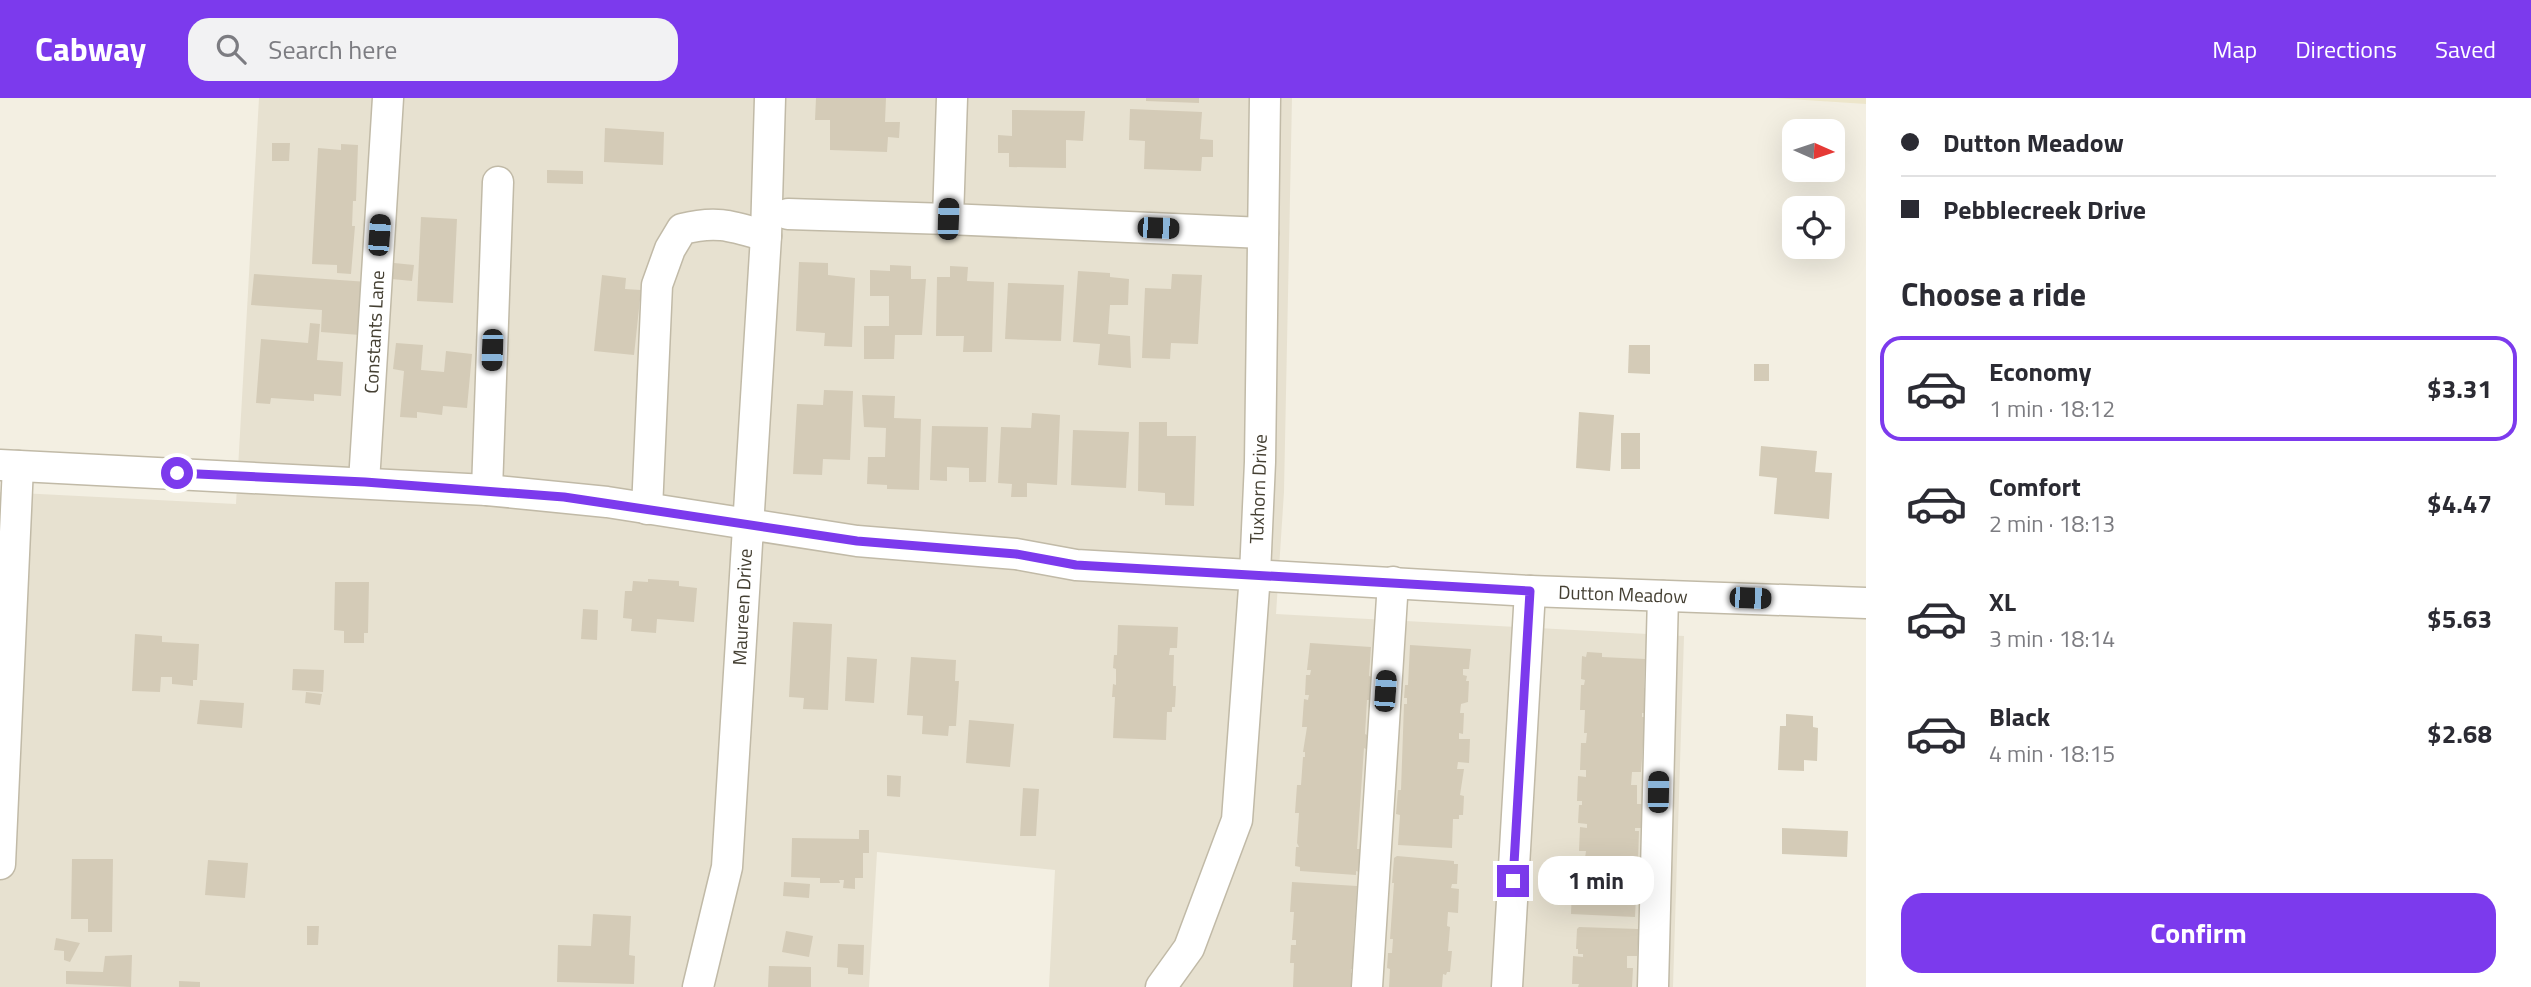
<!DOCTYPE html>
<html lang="en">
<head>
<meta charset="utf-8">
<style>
	:root { --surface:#fff; --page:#f2f2f3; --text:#2b2b33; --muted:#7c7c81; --line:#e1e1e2; --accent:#7c3aed }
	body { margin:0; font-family:"Titillium Web",sans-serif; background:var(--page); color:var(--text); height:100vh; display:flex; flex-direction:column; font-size:26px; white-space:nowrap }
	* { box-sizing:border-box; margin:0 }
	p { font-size:23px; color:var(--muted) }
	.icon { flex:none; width:38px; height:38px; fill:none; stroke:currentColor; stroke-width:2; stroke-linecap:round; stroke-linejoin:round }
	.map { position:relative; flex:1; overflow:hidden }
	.panel { display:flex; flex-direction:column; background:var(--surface); width:665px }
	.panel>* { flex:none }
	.hud { display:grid; align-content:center; height:154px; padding:0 35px; background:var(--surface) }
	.needle { width:46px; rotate:93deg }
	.buttons { position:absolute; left:1782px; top:21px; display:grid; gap:14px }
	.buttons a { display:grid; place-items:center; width:63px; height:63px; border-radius:14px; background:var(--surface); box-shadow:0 7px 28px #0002; font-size:35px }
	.end { position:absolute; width:32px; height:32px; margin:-16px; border:9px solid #7c3aed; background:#fff; box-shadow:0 0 0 4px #fff }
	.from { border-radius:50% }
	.bubble { position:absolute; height:49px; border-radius:21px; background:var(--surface); box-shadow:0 7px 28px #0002; font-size:23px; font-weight:700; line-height:49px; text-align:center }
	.car { position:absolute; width:21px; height:42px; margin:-21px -10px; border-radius:9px; box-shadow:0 0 5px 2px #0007; background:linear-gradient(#222 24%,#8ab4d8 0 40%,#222 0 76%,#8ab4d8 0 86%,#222 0) }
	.hud b { display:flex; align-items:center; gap:24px; height:66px; font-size:26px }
	.hud b+b { border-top:2px solid var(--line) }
	.hud i { width:18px; height:18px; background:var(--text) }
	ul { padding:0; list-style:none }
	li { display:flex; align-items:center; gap:21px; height:105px; margin:0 14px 10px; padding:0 21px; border:4px solid transparent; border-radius:21px }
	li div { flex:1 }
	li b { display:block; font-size:26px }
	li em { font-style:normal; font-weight:700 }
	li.active { border-color:var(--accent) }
	li>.icon { width:63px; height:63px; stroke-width:1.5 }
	h2 { padding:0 35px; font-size:32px; line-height:84px }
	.button { display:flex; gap:14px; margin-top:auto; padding:14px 35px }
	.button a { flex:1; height:80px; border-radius:21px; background:var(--accent); color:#fff; font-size:28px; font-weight:700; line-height:80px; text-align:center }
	header { display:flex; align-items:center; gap:42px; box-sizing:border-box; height:98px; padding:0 35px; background:var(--accent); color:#fff }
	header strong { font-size:33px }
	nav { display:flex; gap:38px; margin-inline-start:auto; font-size:24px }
	.search { width:490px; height:63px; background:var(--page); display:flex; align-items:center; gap:18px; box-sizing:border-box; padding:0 24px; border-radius:21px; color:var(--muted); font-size:26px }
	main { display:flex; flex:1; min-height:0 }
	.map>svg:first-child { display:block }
	.residential { fill:#e7e1d0 }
	.education { fill:#ede6cb }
	.building { fill:#d4cbb7 }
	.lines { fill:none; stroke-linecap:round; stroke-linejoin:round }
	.minor-casing { stroke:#c1baa7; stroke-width:33 }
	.minor { stroke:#fff; stroke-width:30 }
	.route { stroke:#7c3aed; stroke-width:9 }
	.labels { text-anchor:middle; stroke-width:7; stroke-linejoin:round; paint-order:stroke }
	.street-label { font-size:19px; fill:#443f32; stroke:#fff }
</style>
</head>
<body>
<header>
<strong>Cabway</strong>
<div class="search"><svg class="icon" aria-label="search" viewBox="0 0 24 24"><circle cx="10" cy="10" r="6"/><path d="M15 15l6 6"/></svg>Search here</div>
<nav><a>Map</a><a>Directions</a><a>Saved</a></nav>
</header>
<main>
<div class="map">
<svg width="1866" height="889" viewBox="0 0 1866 889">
	<rect width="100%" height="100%" fill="#f3efe2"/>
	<path class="residential" d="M259,0h1033l-8,394 -8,122 408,22 -11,351h-624l6,-117 -178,-18 -8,135h-869v-495l236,12z"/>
	<path class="education" d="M1776,0h90v6z"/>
	<g class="building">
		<path d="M816,0h70l-1,24h15l-1,16 -11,-1 -1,15 -57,-2v-30h-15z"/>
		<path d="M1146,0h53v5l-53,-2z"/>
		<path d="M1130,11l72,3 -2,27 13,1v17h-11l-1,14 -57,-2 1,-28 -16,-1z"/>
		<path d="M1012,12l73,1 -2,30 -17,-1v28l-57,-1v-14h-11v-18l14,1z"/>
		<path d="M605,30l59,4 -1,33 -59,-3z"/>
		<path d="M272,45h18l-1,18h-17z"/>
		<path d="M341,46l17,1 -2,56h-3l-1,25h3l-4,48 -14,-1v-8l-25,-1 6,-116 23,2z"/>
		<path d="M547,72l36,1v13l-36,-1z"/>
		<path d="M421,119l36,2 -4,84 -36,-2z"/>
		<path d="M799,164l29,1v12l27,3 -3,69 -28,-1 1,-13 -29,-2z"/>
		<path d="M394,165l20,2 -2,16 -20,-2z"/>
		<path d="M890,167l21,1v13h15l-4,56h-27l-1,24h-30v-33h25v-30h-19v-26l20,1z"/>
		<path d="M950,168l18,1 -1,14 27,1 -2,70h-29l1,-16h-28l1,-59h13z"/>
		<path d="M1078,173l32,2v4l19,2 -1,26h-18l-2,29 22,2 1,32 -33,-3 2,-21 -27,-2z"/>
		<path d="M254,176l114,8 -8,53 -39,-3 1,-22 -71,-5z"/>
		<path d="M1172,176l30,1 -4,69 -27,-1 -1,16 -28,-1 3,-70 26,1z"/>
		<path d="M602,177l24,3 -1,11 16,1 -7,65 -40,-4z"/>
		<path d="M1008,185l56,2 -3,56 -56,-2z"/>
		<path d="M310,225l10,1 -3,36 26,2 -2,34 -27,-2v7l-43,-3 -1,6 -14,-1 5,-64 47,4z"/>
		<path d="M396,245l27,2 -2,25 23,2 2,-21 26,3 -5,54 -24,-2 -1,9 -25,-3v6l-17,-1 4,-46 -11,-2z"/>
		<path d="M1629,247h21v29l-22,-1z"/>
		<rect x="1754" y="266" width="15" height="17"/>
		<path d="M824,292l29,1 -3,69 -27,-1 -1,16 -29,-1 4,-70 26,1z"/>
		<path d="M862,297l33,1 -1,22 27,1 -2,71 -32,-1v-4l-20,-1 1,-27h17l1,-29 -22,-1z"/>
		<path d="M1579,314l35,3 -4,56 -34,-3z"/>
		<path d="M1032,315l28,2 -3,70 -30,-2v14h-16l1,-13 -14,-1 3,-56 30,1z"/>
		<path d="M1139,324h28v14h29l-2,70 -29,-1v-12l-27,-2z"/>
		<path d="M932,328l56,1 -2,55h-17v-14l-22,-1v14l-17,-1z"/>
		<path d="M1073,332l56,2 -3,56 -55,-3z"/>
		<rect x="1621" y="335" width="19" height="36"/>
		<path d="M1761,348l56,5 -2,21 17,1 -3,46 -55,-5 3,-36 -18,-2z"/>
		<path d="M648,481l31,2v5l18,2 -3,34 -37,-3 -1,14 -25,-2 1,-12 -9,-1 2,-27h7l1,-10 15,1z"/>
		<path d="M335,484h34l-1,51h-4v10h-20v-12l-10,-1z"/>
		<path d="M583,511l15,1 -1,30 -16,-1z"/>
		<path d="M793,524l39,2 -4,86 -25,-1 1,-11 -15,-1z"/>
		<path d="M1118,527l60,2 -1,21h-7l-1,7h5l-1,31h3l-1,21h-3v5h-5l-1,28 -53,-2 2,-41h-3l1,-13 3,1v-16l-3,-1 1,-13h3z"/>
		<path d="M135,536l27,2v6l37,2 -2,36h-4v6l-21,-2v-7h-11l-1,15 -28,-1z"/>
		<path d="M1310,545l61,4 -2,29 3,1 -2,23h-3l-2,34 2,1 -1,14 -2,-1 -7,101h3l-1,23 -3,-1v4l-56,-4v-4l-5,-1 1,-19h3l-2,-4 2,-30h-4l2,-28h4l2,-28h2v-5h-2l4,-25h-5l2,-28 4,1 1,-5h-4l1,-20h4l1,-5h-4z"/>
		<path d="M1410,547l61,4 -2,20h-6v6l4,1 -1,5h3l-1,21 -7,2 -1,9h4l-1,21 -4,-1v6h11l-1,24 -11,-1 -1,7h7l-4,26 4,1 -1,19h-4v4h-6l-1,29 -54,-3 2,-30 -4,-1 2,-24h3l3,-86h3v-6h-3l1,-13h3z"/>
		<path d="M1587,554l15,1v4l43,2 -1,23v6h4l-1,25h-5v4h3l-4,55h-9l-1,13h6v19h6l-1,24h-7v3h4l-1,31h3l-1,13h-3l-2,42 -64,-3 1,-30h8v-4h-3l1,-23 7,1 1,-7h-7l1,-24 7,1v-4l-9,-1 1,-18h3v-4h-5l1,-25 8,1v-7h-6l1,-27h5l1,-10h-3l1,-23h-5l1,-25h3l1,-5 -4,-1 1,-23 4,1z"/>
		<path d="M847,559l30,2 -3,44 -29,-2z"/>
		<path d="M911,559l45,3 -1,21h4l-3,45h-7l-1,10 -26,-2 1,-18 -16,-1z"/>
		<path d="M293,571l31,1 -1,22 -31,-2z"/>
		<path d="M306,594l16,2 -2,11 -15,-2z"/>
		<path d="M200,602l44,3 -2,25 -45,-4z"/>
		<path d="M1786,616l27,2v11l5,1 -1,33 -13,-1v11l-26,-1 2,-44h6z"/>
		<path d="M969,622l45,4 -4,43 -44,-4z"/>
		<path d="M887,677l14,1 -1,21 -13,-1z"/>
		<path d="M1023,690l16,1 -3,47h-16z"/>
		<path d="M1782,730l66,3 -1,26 -65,-3z"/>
		<path d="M859,732h10v23h-6v25h-8v11l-12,-1 1,-8h-5l1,3h-20v-5l-29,-1 1,-39 67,1z"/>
		<path d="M1397,758l57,5v3h4l-1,20h-5l-1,4 8,1 -1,24 -10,-1 -1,14 3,1 -2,24h4l-2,21h-3l-1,3 -3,-1 -1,13h-53l1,-18 -3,-1 1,-15h4l1,-14h-3l4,-56h-2l2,-25z"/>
		<path d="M72,761h41l-1,73h-24v-13h-17z"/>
		<path d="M208,762l40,3 -3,35 -40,-3z"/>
		<path d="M784,784l26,2 -1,14 -26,-2z"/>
		<path d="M1292,784l65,4 -4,60h3l-2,23h-3v4h3l-1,14h-60l1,-24h-4l1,-18h5v-5h-4l2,-28h-4z"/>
		<path d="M593,816l38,2 -2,39 6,1 -1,28 -77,-2 1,-37 33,1z"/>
		<path d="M307,828h12l-1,19h-11z"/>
		<path d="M1579,829l59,2 1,2 -2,25h-10v12h6l-1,19h-54l1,-3h-7l1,-28 10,1v-3h-5v-5h-2l1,-20z"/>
		<path d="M786,833l27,5 -4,21 -27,-5z"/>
		<path d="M56,840l24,5 -10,19 -6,-2v-9l-10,-1z"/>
		<path d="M838,846l26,1 -1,30 -15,-1v-6l-11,-1z"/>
		<path d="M132,857l-1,32 -65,-3v-13l37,1 2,-16z"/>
		<path d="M769,868l42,1v20h-43z"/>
		<path d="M179,883l21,1v5h-21z"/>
	</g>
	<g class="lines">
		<defs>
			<g id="minor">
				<path d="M788,116l160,5 315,14"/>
				<path d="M948,121l4,-121"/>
				<path d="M0,367l487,25 120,12 250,39 159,13 60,11 454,26 336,12"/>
				<path d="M364,384l24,-384"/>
				<path d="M487,392l11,-308"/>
				<path d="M647,411l10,-224 13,-36 12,-20c35,-9 50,-3 84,7"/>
				<path d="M0,766l18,-398"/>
				<path d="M698,889l29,-120 39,-631 4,-138"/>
				<path d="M1161,889l28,-39 48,-128 18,-246 5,-112 5,-364"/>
				<path d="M1367,889l26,-405"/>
				<path d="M1507,889l23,-396"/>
				<path d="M1653,889l10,-391"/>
			</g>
		</defs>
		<use href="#minor" class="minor-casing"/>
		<use href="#minor" class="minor"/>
	</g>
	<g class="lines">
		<path class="route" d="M177,375l188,9 199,15 293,44 159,13 60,11 454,26 -17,290"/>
	</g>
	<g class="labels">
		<g class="street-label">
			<text transform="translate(374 234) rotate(-87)" y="7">Constants Lane</text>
			<text transform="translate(1258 391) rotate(-88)" y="7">Tuxhorn Drive</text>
			<text transform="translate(1623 496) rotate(2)" y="7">Dutton Meadow</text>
			<text transform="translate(742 509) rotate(-87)" y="7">Maureen Drive</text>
		</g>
	</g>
</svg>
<div class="buttons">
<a><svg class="needle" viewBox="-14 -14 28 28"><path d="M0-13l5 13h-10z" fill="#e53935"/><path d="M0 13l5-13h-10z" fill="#7c7c81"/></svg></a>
<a><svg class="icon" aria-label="locate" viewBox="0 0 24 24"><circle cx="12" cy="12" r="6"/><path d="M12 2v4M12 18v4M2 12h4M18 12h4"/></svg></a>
</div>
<i class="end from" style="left:177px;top:375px"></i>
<i class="end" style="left:1513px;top:783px"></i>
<div class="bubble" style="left:1538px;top:758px;width:116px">1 min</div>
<i class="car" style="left:948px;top:121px;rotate:2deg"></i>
<i class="car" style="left:1158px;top:130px;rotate:92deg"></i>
<i class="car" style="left:379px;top:137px;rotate:4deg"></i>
<i class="car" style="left:492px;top:252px;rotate:182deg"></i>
<i class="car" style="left:1750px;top:500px;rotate:92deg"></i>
<i class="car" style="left:1385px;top:593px;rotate:4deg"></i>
<i class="car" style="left:1658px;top:694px;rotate:1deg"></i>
</div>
<section class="panel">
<div class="hud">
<b><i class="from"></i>Dutton Meadow</b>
<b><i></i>Pebblecreek Drive</b>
</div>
<h2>Choose a ride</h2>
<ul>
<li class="active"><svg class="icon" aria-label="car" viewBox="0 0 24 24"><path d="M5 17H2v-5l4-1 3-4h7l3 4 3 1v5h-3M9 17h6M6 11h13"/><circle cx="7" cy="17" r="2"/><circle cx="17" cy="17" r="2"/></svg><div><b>Economy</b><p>1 min · 18:12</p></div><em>$3.31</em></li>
<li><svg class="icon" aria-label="car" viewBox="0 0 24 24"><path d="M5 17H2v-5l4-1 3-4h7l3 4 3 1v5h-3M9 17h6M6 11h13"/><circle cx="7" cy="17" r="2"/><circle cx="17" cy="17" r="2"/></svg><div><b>Comfort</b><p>2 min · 18:13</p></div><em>$4.47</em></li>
<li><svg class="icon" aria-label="car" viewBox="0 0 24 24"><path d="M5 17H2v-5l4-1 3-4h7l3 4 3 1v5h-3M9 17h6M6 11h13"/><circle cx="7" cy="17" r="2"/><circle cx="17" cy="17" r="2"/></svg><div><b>XL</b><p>3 min · 18:14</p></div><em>$5.63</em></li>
<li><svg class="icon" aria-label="car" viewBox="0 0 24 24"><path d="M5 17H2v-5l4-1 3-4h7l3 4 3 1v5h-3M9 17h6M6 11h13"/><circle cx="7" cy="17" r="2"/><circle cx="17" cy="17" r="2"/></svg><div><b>Black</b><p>4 min · 18:15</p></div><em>$2.68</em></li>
</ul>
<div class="button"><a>Confirm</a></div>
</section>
</main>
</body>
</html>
